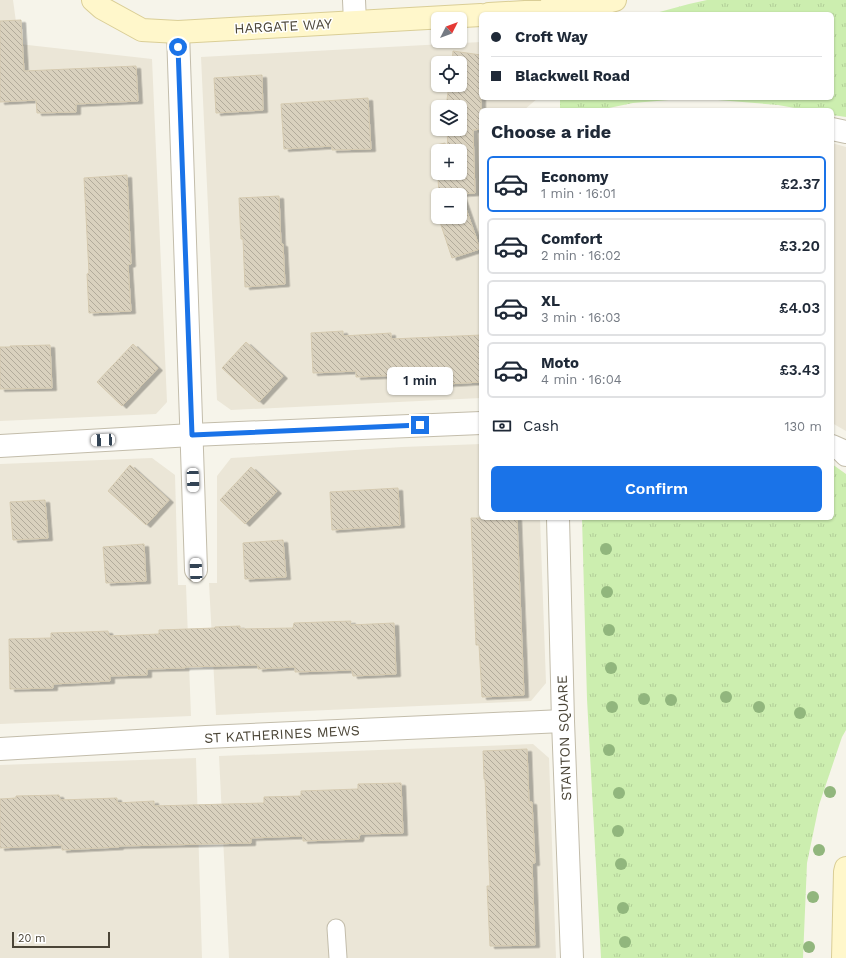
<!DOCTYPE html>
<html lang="en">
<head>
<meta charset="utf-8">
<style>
	:root { --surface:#fff; --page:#f6f6f7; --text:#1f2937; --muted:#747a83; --line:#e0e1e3; --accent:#1a73e8 }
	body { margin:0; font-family:"Work Sans",sans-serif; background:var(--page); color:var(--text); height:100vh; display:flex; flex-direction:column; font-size:15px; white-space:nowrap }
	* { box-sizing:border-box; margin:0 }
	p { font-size:13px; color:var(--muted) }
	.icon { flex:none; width:22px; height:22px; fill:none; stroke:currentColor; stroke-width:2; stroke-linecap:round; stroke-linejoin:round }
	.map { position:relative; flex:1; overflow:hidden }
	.side { position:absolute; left:479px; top:108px; width:355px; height:412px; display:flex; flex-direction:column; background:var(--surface); border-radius:6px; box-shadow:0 1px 3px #0004 }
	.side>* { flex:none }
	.hud { position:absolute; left:479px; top:12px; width:355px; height:88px; border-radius:6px; box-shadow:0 1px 3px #0004; display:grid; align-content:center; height:88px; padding:0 12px; background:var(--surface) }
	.needle { width:26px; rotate:48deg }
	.controls { position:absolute; left:431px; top:12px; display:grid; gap:8px }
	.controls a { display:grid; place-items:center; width:36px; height:36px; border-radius:6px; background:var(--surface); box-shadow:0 1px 3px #0004; font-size:20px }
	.scale { position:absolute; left:12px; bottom:10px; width:98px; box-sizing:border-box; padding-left:4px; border:2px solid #4b4537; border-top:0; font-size:11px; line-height:14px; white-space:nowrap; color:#4b4537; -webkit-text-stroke:3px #fff; paint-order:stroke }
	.end { position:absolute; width:18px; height:18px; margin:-9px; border:5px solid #1a73e8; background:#fff; box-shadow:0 0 0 2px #fff }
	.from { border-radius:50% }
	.bubble { position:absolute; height:28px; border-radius:6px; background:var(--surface); box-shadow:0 1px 3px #0004; font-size:13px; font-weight:600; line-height:28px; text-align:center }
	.car { position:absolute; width:12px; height:24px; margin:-12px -6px; border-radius:5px; box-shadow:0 0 3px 1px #0007; background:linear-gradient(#fff 24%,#345 0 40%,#fff 0 76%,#345 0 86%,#fff 0) }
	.hud b { display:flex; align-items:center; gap:14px; height:38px; font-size:15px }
	.hud b+b { border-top:1px solid var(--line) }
	.hud i { width:10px; height:10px; background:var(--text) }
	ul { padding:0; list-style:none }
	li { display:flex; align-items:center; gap:12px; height:56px; margin:0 8px 6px; padding:0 4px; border:2px solid var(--line); border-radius:6px }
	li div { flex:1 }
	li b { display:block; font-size:15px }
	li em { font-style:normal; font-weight:600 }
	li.current { border-color:var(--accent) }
	li>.icon { width:36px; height:36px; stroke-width:1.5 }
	h2 { padding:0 12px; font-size:18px; line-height:48px }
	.pay { display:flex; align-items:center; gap:10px; height:44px; padding:0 12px; font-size:15px }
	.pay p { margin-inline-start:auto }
	.cta { display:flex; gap:8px; margin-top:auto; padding:8px 12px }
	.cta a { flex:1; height:46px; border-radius:6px; background:var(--accent); color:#fff; font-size:16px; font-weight:600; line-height:46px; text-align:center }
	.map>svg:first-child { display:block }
	.residential { fill:#ebe6d7; fill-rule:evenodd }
	.park { fill:url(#park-tufts) }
	.building { fill:url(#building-back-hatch); stroke:#d5cab0; filter:url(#shadow) }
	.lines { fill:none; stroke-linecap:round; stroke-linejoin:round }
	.lane-casing { stroke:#c3bdab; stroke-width:19 }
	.street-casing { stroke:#c3bdab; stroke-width:24 }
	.secondary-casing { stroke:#dace96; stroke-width:24 }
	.lane { stroke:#fff; stroke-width:17 }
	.street { stroke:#fff; stroke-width:22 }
	.secondary { stroke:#fff7cb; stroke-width:22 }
	.tree { fill:#91b67d }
	.route { stroke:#1a73e8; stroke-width:5 }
	.labels { text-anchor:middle; stroke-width:3; stroke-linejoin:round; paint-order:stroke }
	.street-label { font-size:14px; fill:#4b4537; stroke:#fff }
</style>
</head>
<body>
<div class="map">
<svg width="846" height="958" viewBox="0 0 846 958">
	<defs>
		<pattern id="park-tufts" width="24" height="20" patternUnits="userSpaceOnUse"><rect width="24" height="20" fill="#cceeaf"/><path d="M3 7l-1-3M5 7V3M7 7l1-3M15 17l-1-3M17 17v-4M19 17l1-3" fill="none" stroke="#b1cd97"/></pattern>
		<pattern id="building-back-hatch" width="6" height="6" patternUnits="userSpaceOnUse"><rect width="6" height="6" fill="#d9d1be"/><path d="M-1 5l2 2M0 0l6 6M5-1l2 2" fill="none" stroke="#b2ab9b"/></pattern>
		<filter id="shadow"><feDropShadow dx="4.5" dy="2.5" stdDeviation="0" flood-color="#0004"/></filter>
	</defs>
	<rect width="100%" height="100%" fill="#f6f4ea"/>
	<g class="residential">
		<path d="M0,0h13l6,44 133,15 15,343 -11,12 -156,7z"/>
		<path d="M481,42v56h57l-14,12h-43v288l-250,12 -14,-10 -16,-343zM438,63h22v22h-22zM438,107h22v22h-22zM438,151h22v22h-22zM438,195h22v22h-22z"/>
		<path d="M832,143l14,4v284l-14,-8z"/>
		<path d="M481,444v74h59l6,165 -15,18 -315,14 -7,-132h8v-107l14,-18 171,-11z"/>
		<path d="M152,458l23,17 3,110h8l5,131 -191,8v-260z"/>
		<path d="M533,744l16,14 7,200h-327l-10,-202z"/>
		<path d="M196,758l6,200h-202v-193z"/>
	</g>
	<g class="park">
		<path d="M707,0h139v117l-14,-2v-5h-26l-28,-5 -85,-7 -60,5 -34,7h-39v-12h272v-84h-180l37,-10z"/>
		<path d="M832,464l14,10v256l-4,7 -23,68 -12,58 -4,95h-202l-14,-259 -5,-181h250z"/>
	</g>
	<g class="building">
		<path d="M21,20l3,51 112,-5 2,35 -62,3v8l-39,1 -1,-13 -36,2v-81z"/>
		<path d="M453,51l28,4v74l-8,1 2,63 -14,1 19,55 -28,9 -11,-33 -1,-8h20v-22h-21l-3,-50 9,-2 2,8h-9v22h22v-22h-12l-1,-22h13v-22h-14l3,-22h11v-22h-8z"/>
		<path d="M262,75l1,35 -47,3 -2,-35z"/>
		<path d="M368,98l3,51 -39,1v-4l-48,3 -3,-45z"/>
		<path d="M127,175l4,89 -3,1 3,46 -42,2 -2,-39 2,-1 -5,-95z"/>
		<path d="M279,196l2,48h2l2,40 -40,3 -2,-48h-2l-2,-41z"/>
		<path d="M343,331v5l48,-3v6l90,-4v47l-52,3 -1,-11 -72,3v-6l-43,2 -2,-40z"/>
		<path d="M246,342l37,34 -24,26 -37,-34z"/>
		<path d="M133,344l25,24 -36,38 -25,-24z"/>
		<path d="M50,345l2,43 -52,1v-42h10v-1z"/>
		<path d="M130,465l39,35 -23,25 -38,-34z"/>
		<path d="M251,467l26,24 -32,33 -25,-24z"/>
		<path d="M398,488l2,37 -68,5 -2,-38z"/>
		<path d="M45,500l3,38 -35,2 -3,-38z"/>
		<path d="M471,518h46l7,177 -42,2 -3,-52h-3z"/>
		<path d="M283,540l3,37 -41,2 -2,-36z"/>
		<path d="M144,544l2,37 -40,2 -3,-36z"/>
		<path d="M351,621l-1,4 44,-2 2,51 -43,2 -1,-6 -57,2v-5l-37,2v-4l-73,2v1l-38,1v6l-37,1v5l-57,3v4l-43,1 -1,-50 42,-1v-5l34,-1 23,-1 1,5 50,-2v-4l56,-2v-1l25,-1v3l53,-1 1,-5z"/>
		<path d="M527,749l2,53h3l3,61h-3l3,82 -45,1 -3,-60h3l-5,-107h-1l-1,-28z"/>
		<path d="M401,783l2,50 -43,1 -1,5 -56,2v-5l-52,2v5l-132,3v1l-57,3v-5l-62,3v-49l16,-1v-2l43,-1 1,5 57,-2v5l37,-2v5l110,-3v-6l37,-1v-5l57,-2v-5z"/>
	</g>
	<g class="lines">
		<defs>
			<path id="lane" d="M336,928l2,30"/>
			<g id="street">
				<path d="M354,0l1,22"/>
				<path d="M178,32l18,538"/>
				<path d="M832,129l14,3"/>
				<path d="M0,446l192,-11 289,-12"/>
				<path d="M832,446l9,4 5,5"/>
				<path d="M558,518l5,203 9,237"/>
				<path d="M0,749l206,-12 357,-16"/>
			</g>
			<g id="secondary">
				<path d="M93,0l9,8 40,22 36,2 303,-17"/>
				<path d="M489,14l53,-3 47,-4 26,-7"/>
				<path d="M843,958l2,-86 1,-4"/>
			</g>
		</defs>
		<use href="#lane" class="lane-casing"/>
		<use href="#street" class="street-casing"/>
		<use href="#secondary" class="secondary-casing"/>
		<use href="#lane" class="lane"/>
		<use href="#street" class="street"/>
		<use href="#secondary" class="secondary"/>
	</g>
	<g class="tree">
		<circle cx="606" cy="549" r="6"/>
		<circle cx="607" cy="592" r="6"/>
		<circle cx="609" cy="630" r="6"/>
		<circle cx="611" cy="668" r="6"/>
		<circle cx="726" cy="697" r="6"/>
		<circle cx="644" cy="699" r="6"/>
		<circle cx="671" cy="700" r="6"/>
		<circle cx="612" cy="707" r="6"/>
		<circle cx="759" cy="707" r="6"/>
		<circle cx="800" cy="713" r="6"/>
		<circle cx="609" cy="750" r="6"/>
		<circle cx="830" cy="792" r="6"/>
		<circle cx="619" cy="793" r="6"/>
		<circle cx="618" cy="831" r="6"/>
		<circle cx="819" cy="850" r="6"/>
		<circle cx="621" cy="864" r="6"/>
		<circle cx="813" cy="897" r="6"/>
		<circle cx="623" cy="908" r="6"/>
		<circle cx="625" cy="942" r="6"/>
		<circle cx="809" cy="947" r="6"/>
	</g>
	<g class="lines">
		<path class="route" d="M178,47l14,388 228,-10"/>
	</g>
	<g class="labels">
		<g class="street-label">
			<text transform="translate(283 26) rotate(-3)" y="5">HARGATE WAY</text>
			<text transform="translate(282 734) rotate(-3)" y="5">ST KATHERINES MEWS</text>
			<text transform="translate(564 738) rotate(-92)" y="5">STANTON SQUARE</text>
		</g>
	</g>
</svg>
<div class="controls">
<a><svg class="needle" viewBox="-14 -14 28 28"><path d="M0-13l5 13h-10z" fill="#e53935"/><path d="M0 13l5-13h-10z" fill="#747a83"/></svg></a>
<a><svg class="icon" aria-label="locate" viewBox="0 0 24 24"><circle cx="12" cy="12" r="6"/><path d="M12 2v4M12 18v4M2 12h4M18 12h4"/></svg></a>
<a><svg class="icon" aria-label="layers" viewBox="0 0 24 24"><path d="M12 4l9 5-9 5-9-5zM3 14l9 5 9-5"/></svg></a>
<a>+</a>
<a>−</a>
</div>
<div class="scale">20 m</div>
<i class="end from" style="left:178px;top:47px"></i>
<i class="end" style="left:420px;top:425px"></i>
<div class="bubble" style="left:387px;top:367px;width:66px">1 min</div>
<i class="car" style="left:103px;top:440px;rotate:267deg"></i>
<i class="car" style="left:193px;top:480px;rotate:178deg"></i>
<i class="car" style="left:196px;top:570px;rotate:358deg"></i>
<div class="hud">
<b><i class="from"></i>Croft Way</b>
<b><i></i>Blackwell Road</b>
</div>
<section class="side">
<h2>Choose a ride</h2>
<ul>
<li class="current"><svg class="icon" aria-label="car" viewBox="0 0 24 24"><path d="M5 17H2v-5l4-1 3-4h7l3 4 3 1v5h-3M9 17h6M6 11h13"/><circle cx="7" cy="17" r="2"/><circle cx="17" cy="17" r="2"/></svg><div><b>Economy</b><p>1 min · 16:01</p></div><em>£2.37</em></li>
<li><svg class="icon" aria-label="car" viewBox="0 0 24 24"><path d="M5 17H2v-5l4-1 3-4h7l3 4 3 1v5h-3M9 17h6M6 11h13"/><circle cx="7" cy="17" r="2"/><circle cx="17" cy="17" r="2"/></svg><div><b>Comfort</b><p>2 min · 16:02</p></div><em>£3.20</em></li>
<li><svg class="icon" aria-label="car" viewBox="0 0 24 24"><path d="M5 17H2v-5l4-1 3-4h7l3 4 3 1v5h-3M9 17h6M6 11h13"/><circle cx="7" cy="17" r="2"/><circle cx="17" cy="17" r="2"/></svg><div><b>XL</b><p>3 min · 16:03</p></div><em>£4.03</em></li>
<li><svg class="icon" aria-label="car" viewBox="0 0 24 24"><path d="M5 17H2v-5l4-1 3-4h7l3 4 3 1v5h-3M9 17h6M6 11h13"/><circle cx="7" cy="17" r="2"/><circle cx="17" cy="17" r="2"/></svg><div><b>Moto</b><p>4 min · 16:04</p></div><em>£3.43</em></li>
</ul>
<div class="pay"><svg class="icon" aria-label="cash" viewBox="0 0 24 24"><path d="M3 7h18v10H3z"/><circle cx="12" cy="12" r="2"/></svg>Cash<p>130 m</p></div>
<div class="cta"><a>Confirm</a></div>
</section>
</div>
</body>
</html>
